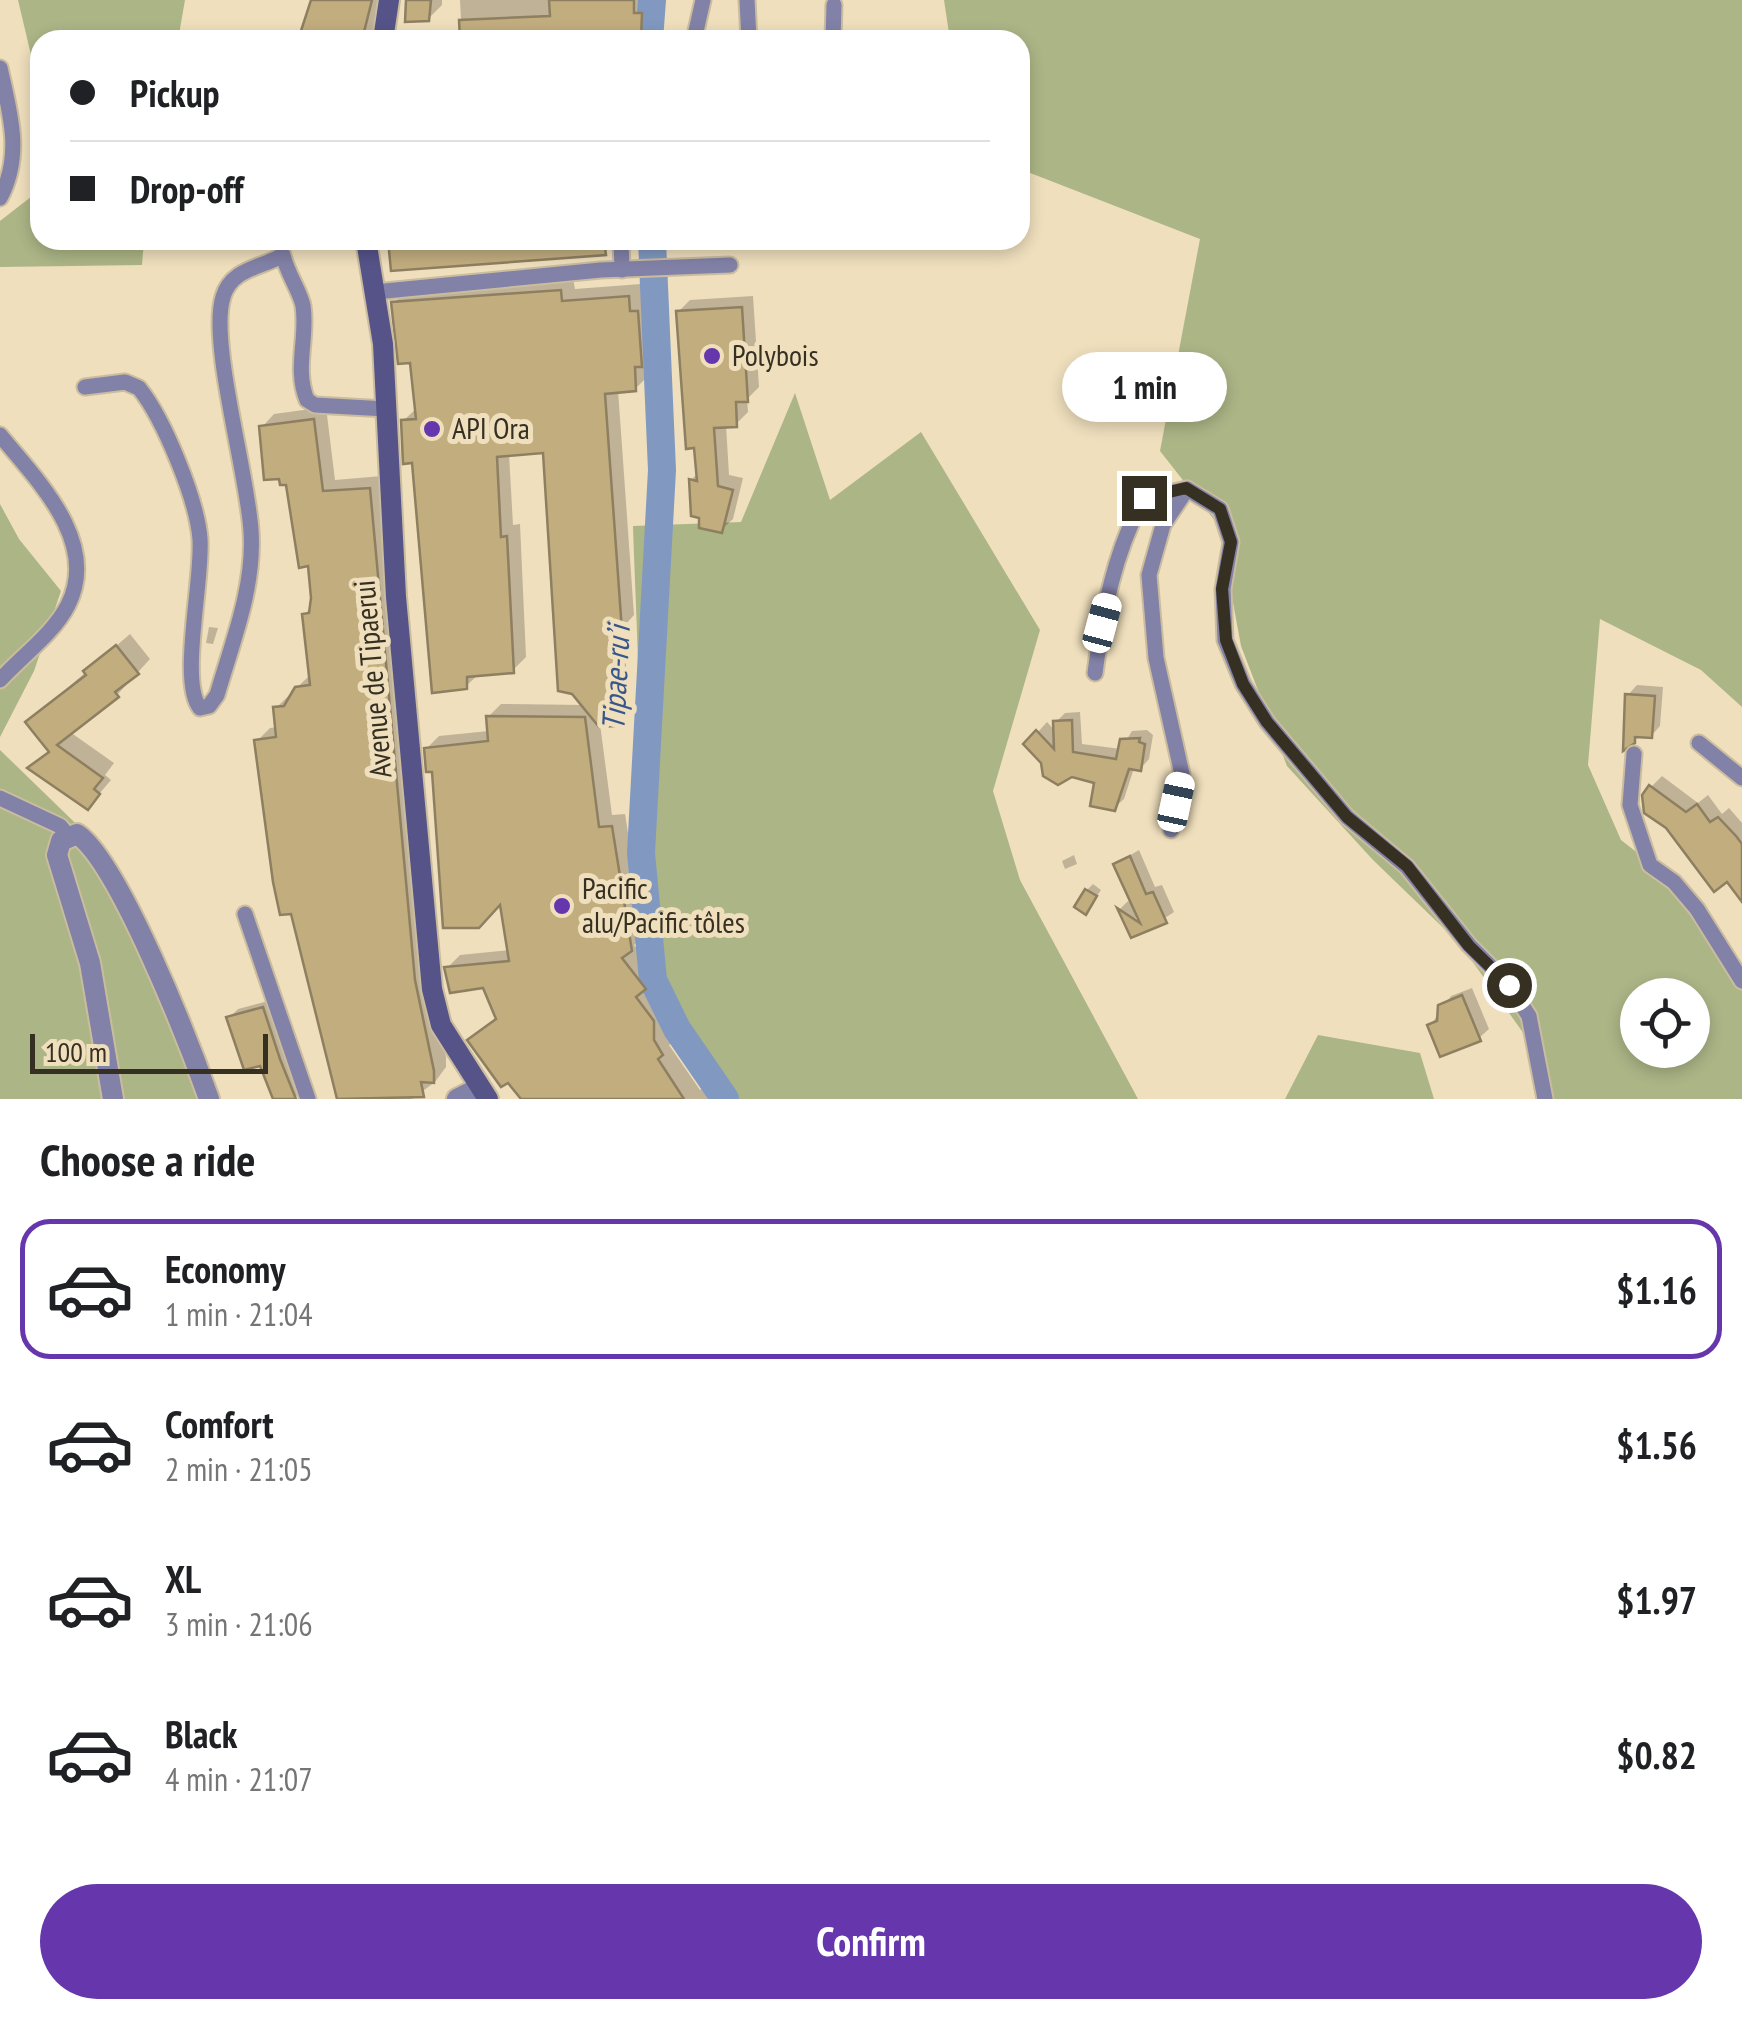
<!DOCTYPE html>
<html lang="en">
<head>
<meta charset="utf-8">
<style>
	:root { --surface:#fff; --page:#f2f2f2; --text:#202124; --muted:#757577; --line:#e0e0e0; --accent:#6636ad }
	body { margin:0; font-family:"PT Sans Narrow",sans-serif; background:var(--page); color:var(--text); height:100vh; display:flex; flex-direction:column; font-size:38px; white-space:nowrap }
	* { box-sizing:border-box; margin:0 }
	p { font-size:32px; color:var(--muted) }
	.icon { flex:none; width:55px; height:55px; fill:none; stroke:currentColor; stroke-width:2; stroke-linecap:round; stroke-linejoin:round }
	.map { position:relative; height:1099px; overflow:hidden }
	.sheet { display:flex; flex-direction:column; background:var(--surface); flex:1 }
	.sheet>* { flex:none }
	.top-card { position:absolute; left:30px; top:30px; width:1000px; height:220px; border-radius:30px; box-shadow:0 5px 15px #0003; display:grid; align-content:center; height:220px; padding:0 40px; background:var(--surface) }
	.buttons { position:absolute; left:1620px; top:978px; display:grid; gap:20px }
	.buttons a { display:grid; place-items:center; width:90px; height:90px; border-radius:50%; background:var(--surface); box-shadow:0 5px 15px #0003; font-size:50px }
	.scale { position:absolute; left:30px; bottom:25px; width:238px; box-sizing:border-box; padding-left:10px; border:5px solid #363023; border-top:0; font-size:28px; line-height:35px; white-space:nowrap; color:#363023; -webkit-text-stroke:8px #efdfbd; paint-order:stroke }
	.end { position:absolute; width:45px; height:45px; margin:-22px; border:12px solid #363023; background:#fff; box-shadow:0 0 0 5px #fff }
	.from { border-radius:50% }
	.bubble { position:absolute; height:70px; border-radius:35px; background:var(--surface); box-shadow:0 5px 15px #0003; font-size:32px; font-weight:700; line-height:70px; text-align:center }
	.car { position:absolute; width:30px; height:60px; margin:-30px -15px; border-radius:12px; box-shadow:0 0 8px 2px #0007; background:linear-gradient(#fff 24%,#345 0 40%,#fff 0 76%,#345 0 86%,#fff 0) }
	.top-card b { display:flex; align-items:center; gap:35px; height:95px; font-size:38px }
	.top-card b+b { border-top:2px solid var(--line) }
	.top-card i { width:25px; height:25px; background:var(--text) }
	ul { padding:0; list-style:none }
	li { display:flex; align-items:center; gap:30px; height:140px; margin:0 20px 15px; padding:0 20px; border:5px solid transparent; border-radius:30px }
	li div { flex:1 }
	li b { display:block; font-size:38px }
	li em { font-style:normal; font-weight:700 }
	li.active { border-color:var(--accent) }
	li>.icon { width:90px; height:90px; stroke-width:1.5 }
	h2 { padding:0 40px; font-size:45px; line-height:120px }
	.primary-button { display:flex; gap:20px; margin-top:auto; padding:20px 40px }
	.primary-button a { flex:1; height:115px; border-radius:60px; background:var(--accent); color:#fff; font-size:40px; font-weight:700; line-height:115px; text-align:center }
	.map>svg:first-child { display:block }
	.forest { fill:#acb586; fill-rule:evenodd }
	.shadow { fill:#0003 }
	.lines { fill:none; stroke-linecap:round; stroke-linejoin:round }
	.river { stroke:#8199c1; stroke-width:28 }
	.building { fill:#c2ad7f; stroke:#8d7f60; stroke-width:2.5 }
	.minor-casing { stroke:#cabc9e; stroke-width:19 }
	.tertiary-casing { stroke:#cabc9e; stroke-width:24 }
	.secondary-casing { stroke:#cabc9e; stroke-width:24 }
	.minor { stroke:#8281a7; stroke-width:15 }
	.tertiary { stroke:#8281a7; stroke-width:20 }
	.secondary { stroke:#565389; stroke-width:20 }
	.route { stroke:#363023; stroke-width:12 }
	.poi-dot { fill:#6636ad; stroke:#efdfbd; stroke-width:4 }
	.labels { text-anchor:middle; stroke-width:10; stroke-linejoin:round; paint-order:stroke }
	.poi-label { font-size:30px; fill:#363023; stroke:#efdfbd; text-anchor:start }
	.street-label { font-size:30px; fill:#363023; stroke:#efdfbd }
	.water-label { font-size:32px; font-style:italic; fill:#38568c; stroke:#efdfbd }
</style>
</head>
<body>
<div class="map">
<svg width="1742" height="1099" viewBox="0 0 1742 1099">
	<rect width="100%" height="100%" fill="#efdfbd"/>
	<g class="forest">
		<path d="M18,0h167l-7,40h-138v200h104l-2,25 -142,2v-46l36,-28 4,-100z"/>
		<path d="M944,0h798v707l-41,-37 -101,-51 -12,146 33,75 77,60 44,88v111h-194l-24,-65 -64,-90 -87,-84 -86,-94 -46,-120 -22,-120 -59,-75 40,-212 -180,-70v-129h-70zM1638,995h54v55h-54z"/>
		<path d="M795,393l35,107 91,-68 119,198 -47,161 27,89 118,219h-409c-66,-88 -95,-173 -97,-283 0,-31 7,-61 7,-91 0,-67 -4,-133 -6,-199l108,-4z"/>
		<path d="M0,504l19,35 42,52 -27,80 -34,66z"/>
		<path d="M0,750l103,100 109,249h-212z"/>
		<path d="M1318,1035l102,18 14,46h-149z"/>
	</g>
	<g class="shadow">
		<path d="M314,0h66l-9,40h-70z"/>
		<path d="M409,0h33v5l-14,14z"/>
		<path d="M460,0h186l8,1 -4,39h-188z"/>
		<path d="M391,240h226l-13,13z"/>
		<path d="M573,278l2,11 66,-5 1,16 8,-1 4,52 -7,7 1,18 -13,13 -17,1 16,225 -8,9v87l-13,13h-13l12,91 13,-1 19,121 -10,10 23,30 -9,9 18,24v18l9,14 -6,5 31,45 14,-10 15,19h-206l-53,-58 28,-24 -13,-31 -38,-18 13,-13 50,-5 -9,-49 -75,-152 13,-13 50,-5 -1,-14 13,-13 83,1 -10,-14 -29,-241 -36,4 4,71 7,-1 6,133 -14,14 -33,3 -13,12 -63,-265 15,-14 -5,-47 -19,-57 13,-13z"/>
		<path d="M753,296l6,91 -12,12 1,13 -12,12 -10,1 3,50 14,3 -10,41 -12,11 -28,-16 -2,-34 8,-8 -21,-160 12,-12z"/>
		<path d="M326,407l9,73 47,-4 45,490 19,91v10l-11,15 -23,17h-72l-47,-187 -36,-171 13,-13 8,-1 -2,-19 35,-34 -7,-59 8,-8 -2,-44 -22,-80 -26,-56 12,-13z"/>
		<path d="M209,627l9,1 -5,16 -7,-1z"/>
		<path d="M130,634l20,25 -33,36 -47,37 44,31 -9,12 6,5 -23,27 -57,-39 19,-18 -22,-28z"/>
		<path d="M1637,685l26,2 -3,39 -9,10 -12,-1 -6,6 -5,-46z"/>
		<path d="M1080,712l2,32 39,5 11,-18 15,-1 6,5 -4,24 -9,10 -6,-1 -10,31 -10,9 -17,-27 -54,-19 -16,-18 20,-22 9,10v-10l9,-9z"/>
		<path d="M1662,776l36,27 10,-8 14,19 7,-6 13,15v75l-91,-111z"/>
		<path d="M1139,850l16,37 7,-2 12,27 -23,15 -15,-10 -4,18 -12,-26 8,-8 7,5 -19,-42z"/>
		<path d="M1074,855l3,9 -12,5 -3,-8z"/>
		<path d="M1093,884l8,6 -15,22 1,-22z"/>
		<path d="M1472,988l17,41 -10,9 -49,-12 21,-30z"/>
		<path d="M272,1000l32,90 -11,9h-17l-14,-36 -33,-45 9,-9z"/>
	</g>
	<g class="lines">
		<g class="river">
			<path d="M649,40l3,-40"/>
			<path d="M652,240l10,230 -21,383 12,127 24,49 48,70"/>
		</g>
	</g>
	<g class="building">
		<path d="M311,0h61l-10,40h-64z"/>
		<path d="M406,0h25l-2,21 -24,1z"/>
		<path d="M549,0h85v13h8l-1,27h-181l-1,-20 91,-4z"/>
		<path d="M388,240h216l2,15 -215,16z"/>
		<path d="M561,290l1,11 67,-5 1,15h8l4,56h-7l1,24 -31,3 17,237h-8v95l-15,1 -27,-33 -14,-3 -15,-238 -46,4 4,80 6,-1 7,137 -47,4v12l-35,4 -20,-230 -9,1 -2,-44 15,-1 -6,-56 -12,1 -7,-62z"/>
		<path d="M742,307l6,95h-12l1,25 -23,1 4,58 15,4 -11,43 -23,-5v-10l-8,-2 -2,-37 8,2 -3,-33 -8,1 -10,-138z"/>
		<path d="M314,419l9,72 47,-3 45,492 19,91v12l-13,-1 3,15 -87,2 -46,-185 -11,1 -7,-33 -19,-142 22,-3 -3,-30 11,-1 11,-19 15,-2 -8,-71 7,-1 2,-15 -3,-32 -9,2 -13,-83h-6l-1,-6 -15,1 -5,-54z"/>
		<path d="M116,645l23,29 -24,18 4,5 -62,48 46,33 -9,11 6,5 -12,16 -61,-42 22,-16 -24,-30 61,-47 -3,-4z"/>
		<path d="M1625,694l30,2 -3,42 -17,-1v6l-12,8z"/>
		<path d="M486,716l99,1 14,110 13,-1 20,125 -10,7 24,31 -10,8 18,24v19l9,15 -5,4 26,40h-163l-13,-16 -7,4 -34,-47 29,-21 -13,-31 -33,5 -6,-26 65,-6 -9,-56 -21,23h-36l-11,-156h-6l-2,-24 64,-7z"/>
		<path d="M1072,720l1,32 43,7 4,-20 20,-1 -1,4 6,2 -4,27 -12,-2 -14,42 -25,-5 4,-23 -22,-6 -14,8 -15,-9 -2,-13 -18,-19 13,-14 18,19 -1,-28z"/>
		<path d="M1649,785l37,27 11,-8 13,18 8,-5 18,19 6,8v58l-15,-20 -13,10 -48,-64 -22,-15 -2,-18z"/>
		<path d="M1130,856l16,38 7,-2 14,31 -36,15 -14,-30 23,15 -27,-59z"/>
		<path d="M1085,889l12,7 -11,19 -12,-8z"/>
		<path d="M1462,995l19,46 -41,16 -13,-32 10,-4 1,-16z"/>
		<path d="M263,1007l17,52 16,40h-23l-13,-33 -16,4 -18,-53z"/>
	</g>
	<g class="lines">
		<defs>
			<g id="minor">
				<path d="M747,0l2,40"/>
				<path d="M694,40l9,-40"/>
				<path d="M833,40l1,-35"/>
				<path d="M0,68c10,45 23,87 0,130"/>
				<path d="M621,240l1,30"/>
				<path d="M375,292l226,-22 129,-5"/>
				<path d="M85,387l40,-5 14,6c25,31 58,112 61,151 3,41 -21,143 0,169l9,-2 8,-11c15,-52 38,-108 34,-164 -3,-56 -42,-189 -28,-234 8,-29 39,-29 60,-42 4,18 18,38 20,51 5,31 -9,63 4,94l8,5 71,4"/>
				<path d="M0,435c37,45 100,107 68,170 -14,28 -47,52 -68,75"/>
				<path d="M1095,673c8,-61 19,-121 49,-175l43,-9 33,20 11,33 -8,47 2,51 18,44 24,38 80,95 60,50 62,78 40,40 20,31 16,83"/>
				<path d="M1699,743l43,35"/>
				<path d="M1634,754l-4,51 20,60 24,17 23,27 45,72"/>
				<path d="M0,798l60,28 8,10"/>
				<path d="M1171,830l11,-56 -26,-116 -7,-83 14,-50 24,-36"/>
				<path d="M245,914l63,185"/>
			</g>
			<g id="tertiary">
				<path d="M113,1099l-23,-136 -33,-108 4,-14 16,-7c42,28 113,211 132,265"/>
				<path d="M457,1099l22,-11"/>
			</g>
			<g id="secondary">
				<path d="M383,40l6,-40"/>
				<path d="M366,240l17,104 13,253 36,392 9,36 47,74"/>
			</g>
		</defs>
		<use href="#minor" class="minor-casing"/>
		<use href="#tertiary" class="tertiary-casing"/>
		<use href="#secondary" class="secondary-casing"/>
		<use href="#minor" class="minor"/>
		<use href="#tertiary" class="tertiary"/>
		<use href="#secondary" class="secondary"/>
	</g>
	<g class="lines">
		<path class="route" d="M1144,498l42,-10 34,21 11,33 -9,47 4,51 17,44 24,38 80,95 60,49 62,80 40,39"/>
	</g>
	<g class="poi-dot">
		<circle cx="712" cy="356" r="10"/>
		<circle cx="432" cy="429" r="10"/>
		<circle cx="562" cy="906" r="10"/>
	</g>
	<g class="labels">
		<g class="poi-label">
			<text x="732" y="366">Polybois</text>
			<text x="452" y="439">API Ora</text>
			<text x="582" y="899">Pacific<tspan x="582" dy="34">alu/Pacific tôles</tspan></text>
		</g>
		<g class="street-label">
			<text transform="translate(373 679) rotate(-95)" y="10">Avenue de Tipaerui</text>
		</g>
		<g class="water-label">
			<text transform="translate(616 678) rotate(-87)" y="11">Tipae-ru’i</text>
		</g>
	</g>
</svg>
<div class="buttons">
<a><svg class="icon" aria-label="locate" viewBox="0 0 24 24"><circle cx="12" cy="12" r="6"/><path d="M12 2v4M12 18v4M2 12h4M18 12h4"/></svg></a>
</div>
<div class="scale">100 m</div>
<i class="end from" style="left:1509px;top:985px"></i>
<i class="end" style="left:1144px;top:498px"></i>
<div class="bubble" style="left:1062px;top:352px;width:165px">1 min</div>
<i class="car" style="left:1102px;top:623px;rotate:15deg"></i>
<i class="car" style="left:1176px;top:802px;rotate:12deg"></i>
<div class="top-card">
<b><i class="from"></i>Pickup</b>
<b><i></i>Drop-off</b>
</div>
</div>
<section class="sheet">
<h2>Choose a ride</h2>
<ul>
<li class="active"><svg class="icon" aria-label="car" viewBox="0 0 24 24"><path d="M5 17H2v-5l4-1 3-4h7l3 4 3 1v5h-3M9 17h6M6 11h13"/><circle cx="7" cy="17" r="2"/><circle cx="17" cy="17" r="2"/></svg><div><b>Economy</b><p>1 min · 21:04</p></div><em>$1.16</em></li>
<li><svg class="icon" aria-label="car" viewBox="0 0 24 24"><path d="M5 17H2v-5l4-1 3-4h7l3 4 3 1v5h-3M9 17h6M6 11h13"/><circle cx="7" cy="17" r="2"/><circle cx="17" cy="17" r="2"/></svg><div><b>Comfort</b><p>2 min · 21:05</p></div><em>$1.56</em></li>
<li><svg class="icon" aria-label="car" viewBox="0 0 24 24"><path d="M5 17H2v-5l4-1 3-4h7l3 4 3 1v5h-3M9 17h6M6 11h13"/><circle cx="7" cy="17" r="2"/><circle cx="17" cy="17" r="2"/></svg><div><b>XL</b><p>3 min · 21:06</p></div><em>$1.97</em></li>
<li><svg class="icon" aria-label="car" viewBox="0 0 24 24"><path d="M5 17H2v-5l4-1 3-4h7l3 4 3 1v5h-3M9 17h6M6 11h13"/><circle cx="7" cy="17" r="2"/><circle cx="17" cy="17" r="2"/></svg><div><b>Black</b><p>4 min · 21:07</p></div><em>$0.82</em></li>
</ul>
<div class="primary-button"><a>Confirm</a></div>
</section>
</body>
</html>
